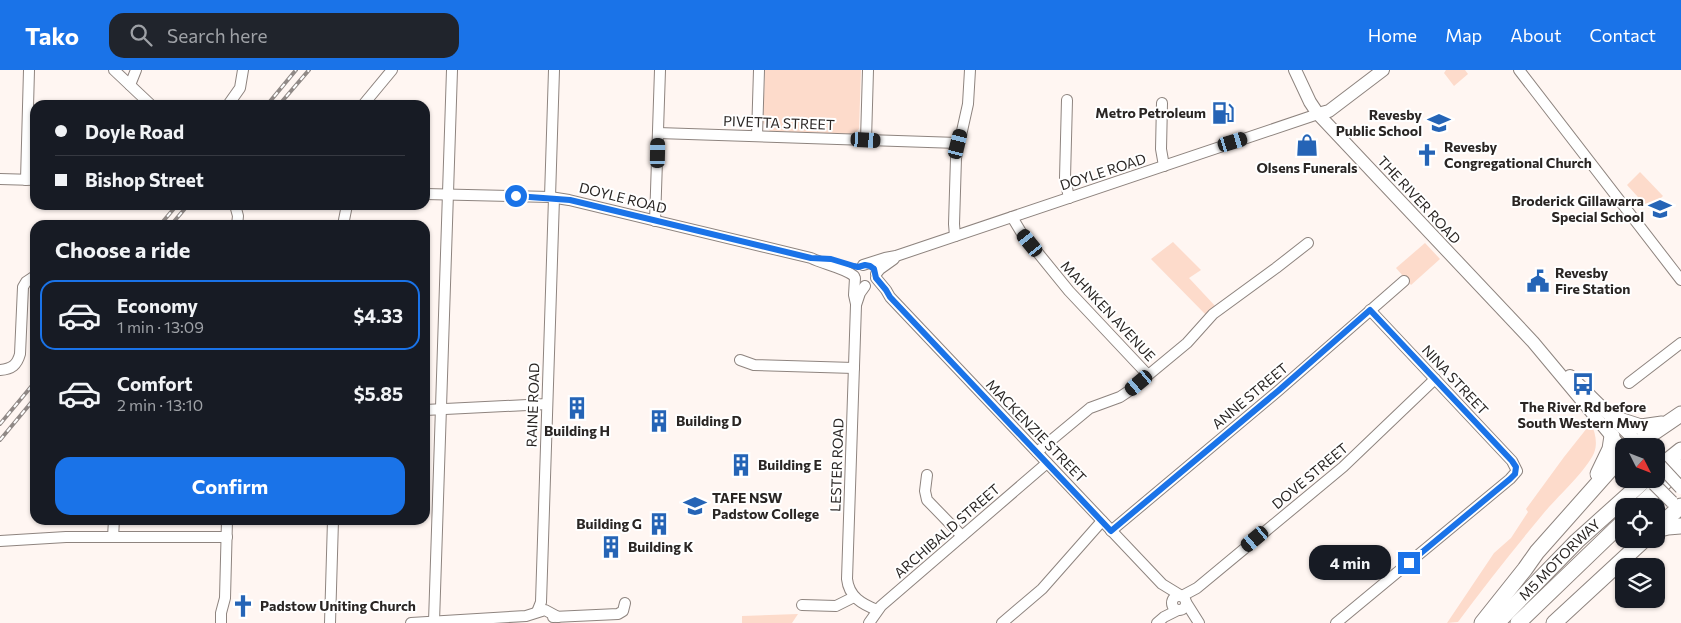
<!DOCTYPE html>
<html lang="en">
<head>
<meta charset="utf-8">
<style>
	:root { --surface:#171b24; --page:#20242c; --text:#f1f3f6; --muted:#9ea1a6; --line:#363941; --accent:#1a73e8 }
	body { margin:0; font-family:Commissioner,sans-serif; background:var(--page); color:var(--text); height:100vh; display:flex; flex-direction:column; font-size:19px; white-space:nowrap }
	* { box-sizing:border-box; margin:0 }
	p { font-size:16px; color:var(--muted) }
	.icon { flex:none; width:28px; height:28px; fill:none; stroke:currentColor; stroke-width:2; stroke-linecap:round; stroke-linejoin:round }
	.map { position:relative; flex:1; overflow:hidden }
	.panel { position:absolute; left:30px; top:150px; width:400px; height:305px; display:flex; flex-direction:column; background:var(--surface); border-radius:15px; box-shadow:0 1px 4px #0004 }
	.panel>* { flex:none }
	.guide { position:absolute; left:30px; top:30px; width:400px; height:110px; border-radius:15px; box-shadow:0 1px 4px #0004; display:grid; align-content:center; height:110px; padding:0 25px; background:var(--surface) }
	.needle { width:32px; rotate:132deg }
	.tools { position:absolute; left:1615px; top:368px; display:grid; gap:10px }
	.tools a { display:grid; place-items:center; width:50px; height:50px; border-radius:10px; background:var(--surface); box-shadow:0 1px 4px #0004; font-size:25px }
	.end { position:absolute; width:22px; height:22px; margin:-11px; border:6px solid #1a73e8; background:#fff; box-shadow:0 0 0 2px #fff }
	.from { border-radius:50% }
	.bubble { position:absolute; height:35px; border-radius:15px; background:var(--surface); box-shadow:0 1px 4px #0004; font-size:16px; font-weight:700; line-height:35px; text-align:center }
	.car { position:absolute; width:15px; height:30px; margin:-15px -8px; border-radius:6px; box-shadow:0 0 4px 1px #0007; background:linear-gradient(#222 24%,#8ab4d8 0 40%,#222 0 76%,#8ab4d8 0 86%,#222 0) }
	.guide b { display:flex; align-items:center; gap:18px; height:48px; font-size:19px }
	.guide b+b { border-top:1px solid var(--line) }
	.guide i { width:12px; height:12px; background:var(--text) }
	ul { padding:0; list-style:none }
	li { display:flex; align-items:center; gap:15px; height:70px; margin:0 10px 8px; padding:0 15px; border:2px solid transparent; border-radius:15px }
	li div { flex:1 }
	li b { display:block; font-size:19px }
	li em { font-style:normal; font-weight:700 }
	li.selected { border-color:var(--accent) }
	li>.icon { width:45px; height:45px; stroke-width:1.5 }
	h2 { padding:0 25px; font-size:22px; line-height:60px }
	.button { display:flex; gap:10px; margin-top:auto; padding:10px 25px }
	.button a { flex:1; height:58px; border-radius:15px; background:var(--accent); color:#fff; font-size:20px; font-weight:700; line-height:58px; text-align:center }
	header { display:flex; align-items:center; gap:30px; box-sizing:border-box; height:70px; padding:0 25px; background:var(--accent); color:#fff }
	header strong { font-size:24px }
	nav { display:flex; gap:28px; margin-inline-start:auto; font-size:18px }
	.search { width:350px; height:45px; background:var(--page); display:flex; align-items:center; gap:12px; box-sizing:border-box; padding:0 18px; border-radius:15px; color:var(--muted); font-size:19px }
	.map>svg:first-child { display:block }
	.green { fill:#fddbcb }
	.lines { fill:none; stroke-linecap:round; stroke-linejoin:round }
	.minor-casing { stroke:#8e847f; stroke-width:12 }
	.major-casing { stroke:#8e847f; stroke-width:14 }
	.highway-casing { stroke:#8e847f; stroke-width:17 }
	.minor { stroke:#fff; stroke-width:10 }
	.major { stroke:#fff; stroke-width:12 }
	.highway { stroke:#fff; stroke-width:15 }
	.rail-casing { stroke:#908986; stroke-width:4 }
	.rail { stroke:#fff; stroke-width:2; stroke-dasharray:5.5; stroke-linecap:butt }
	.major-bridge-casing { stroke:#8e847f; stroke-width:14; stroke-linecap:butt }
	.major-bridge { stroke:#fff; stroke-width:12 }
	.route { stroke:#1a73e8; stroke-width:6 }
	.labels { text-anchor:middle; stroke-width:4; stroke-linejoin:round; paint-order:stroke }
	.poi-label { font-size:14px; font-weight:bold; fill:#2a2624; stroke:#fff; text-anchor:start }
	.street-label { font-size:14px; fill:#2a2624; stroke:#fff }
</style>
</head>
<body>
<header>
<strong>Tako</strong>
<div class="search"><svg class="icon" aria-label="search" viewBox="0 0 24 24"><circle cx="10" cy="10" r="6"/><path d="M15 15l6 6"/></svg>Search here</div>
<nav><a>Home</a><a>Map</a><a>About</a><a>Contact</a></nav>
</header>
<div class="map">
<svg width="1681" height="553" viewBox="0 0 1681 553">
	<rect width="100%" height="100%" fill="#fff6f2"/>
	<g class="green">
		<path d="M765,0h96l-2,59 -5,5 -84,-3 -7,-8z"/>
		<path d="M1446,0h19l3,4 -14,12 -10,-13z"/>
		<path d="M1640,102l23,24 -14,13 -22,-24z"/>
		<path d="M1173,172l28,28 -12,8 28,30 -10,8 -56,-57z"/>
		<path d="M1425,173l15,16 -29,26 -15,-17z"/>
		<path d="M1591,353c4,9 7,20 3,30 -8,18 -37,44 -51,61 -29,35 -58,71 -85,108l-11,1 47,-70 17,-15 17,-26 -2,-3 38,-52z"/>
		<path d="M798,544l-6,9h-50v-7z"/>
	</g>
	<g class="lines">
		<defs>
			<g id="minor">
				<path d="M114,0l37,35"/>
				<path d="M1519,0l162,210"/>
				<path d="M130,15l6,-15"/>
				<path d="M1067,30l-2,78 4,20"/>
				<path d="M1162,33l-1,46 3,17"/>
				<path d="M228,35l12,-17 3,-18"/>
				<path d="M363,35l29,-35"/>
				<path d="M658,63l300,10"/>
				<path d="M757,66l2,-66"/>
				<path d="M866,70l2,-70"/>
				<path d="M0,109l35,1"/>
				<path d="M26,110l3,-110"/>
				<path d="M425,124l125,3 19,3 242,58c12,6 34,10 43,18"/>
				<path d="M550,127l4,-127"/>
				<path d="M235,135l3,11 -1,9"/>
				<path d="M1012,147l9,15 48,59 79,84"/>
				<path d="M655,151l5,-151"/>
				<path d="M343,155l4,-20"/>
				<path d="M955,166l-1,-12 2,-66 12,-54 2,-34"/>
				<path d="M863,195l22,-7 11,-2 422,-142"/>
				<path d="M876,204l4,-5 14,-10"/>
				<path d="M855,208l-1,17 2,9"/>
				<path d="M876,208l10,12 4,7 272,287 18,11"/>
				<path d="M865,216l-5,7 -4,12 -9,274c2,18 15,25 30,31"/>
				<path d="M740,290l14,5 100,3"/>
				<path d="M0,300c12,-1 17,-5 20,-16l3,-67 3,-5 9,-6"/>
				<path d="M1629,313l52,-40"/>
				<path d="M425,340l122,-6"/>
				<path d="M1037,382l53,-44 30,-11 9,-6 58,-48 26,-29 63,-46 32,-25"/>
				<path d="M927,405l-2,16 2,9 35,36"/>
				<path d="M1111,461l167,-140 126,-110"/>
				<path d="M113,467l1,-17"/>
				<path d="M0,471l66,-4h161"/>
				<circle cx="1179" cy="533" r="7"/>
				<path d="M1182,526l15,-8 146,-121 92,-88"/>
				<path d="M1187,534l12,19"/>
				<path d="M802,535l34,1 18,-9"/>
				<path d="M537,542l4,-10 13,-404"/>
				<path d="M553,547l65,-3 5,-3 2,-8"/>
				<path d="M434,552l18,-552"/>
				<path d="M221,553v-10l4,-15 2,-78"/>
				<path d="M330,553l3,-103"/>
				<path d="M411,553l115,-7 19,-6 13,7"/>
				<path d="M869,553l12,-17 166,-143"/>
				<path d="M1002,553l40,-34 60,-68"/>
				<path d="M1157,553l7,-6 14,-7"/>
				<path d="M1336,553l174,-144 7,-8 -5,-10 -142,-151"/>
			</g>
			<g id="major">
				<path d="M1295,0l15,32 8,12 215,228 91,109"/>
				<path d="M1318,44l11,-3 54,-41"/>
				<path d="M1570,306l71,70"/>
			</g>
			<g id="highway">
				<path d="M1613,348l28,9 21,-3"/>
				<path d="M1634,376l47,-32"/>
				<path d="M1656,400l25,-20"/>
				<path d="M1598,404l12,-25 2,-13"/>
				<path d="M1639,436l42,-39"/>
				<path d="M1656,459l25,-23"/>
				<path d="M1656,460l12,-3 13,-1"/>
				<path d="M1482,553l43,-54 12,-17 87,-98"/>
				<path id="s1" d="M1497,553l80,-82 69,-62"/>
				<path d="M1518,553l106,-102"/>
				<path d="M1554,553l91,-84"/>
			</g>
		</defs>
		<use href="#minor" class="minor-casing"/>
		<use href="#major" class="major-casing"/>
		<use href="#highway" class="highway-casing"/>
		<use href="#minor" class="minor"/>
		<use href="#major" class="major"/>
		<use href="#highway" class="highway"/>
		<defs>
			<g id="rail">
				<path d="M267,35l29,-35"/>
				<path d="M279,35l30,-35"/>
				<path d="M160,155l17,-20"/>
				<path d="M171,155l17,-20"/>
				<path d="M0,354l35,-42"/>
				<path d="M0,370l35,-42"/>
			</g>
		</defs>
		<use href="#rail" class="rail-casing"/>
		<use href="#rail" class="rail"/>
		<defs>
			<g id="major-bridge">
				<path d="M1656,391l25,27"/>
				<path d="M1654,414l18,18"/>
			</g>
		</defs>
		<use href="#major-bridge" class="major-bridge-casing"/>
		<use href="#major-bridge" class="major-bridge"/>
	</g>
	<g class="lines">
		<path class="route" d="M516,126l54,4 241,58 20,1 23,7 4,1 7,-2 5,1 4,3 2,9 10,12 4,7 221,234 167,-140 92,-81 142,151 4,6 -1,7 -5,5 -101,84"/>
	</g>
	<defs>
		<symbol id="fuel-bare" viewBox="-9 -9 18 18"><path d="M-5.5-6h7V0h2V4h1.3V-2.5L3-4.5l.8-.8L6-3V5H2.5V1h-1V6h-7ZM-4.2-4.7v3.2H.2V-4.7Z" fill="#2564b6" stroke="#fff" stroke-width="2.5" paint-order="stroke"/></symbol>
		<symbol id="school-bare" viewBox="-9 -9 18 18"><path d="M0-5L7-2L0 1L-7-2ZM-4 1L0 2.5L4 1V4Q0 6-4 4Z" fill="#2564b6" stroke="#fff" stroke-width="2.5" paint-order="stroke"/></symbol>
		<symbol id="shop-bare" viewBox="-9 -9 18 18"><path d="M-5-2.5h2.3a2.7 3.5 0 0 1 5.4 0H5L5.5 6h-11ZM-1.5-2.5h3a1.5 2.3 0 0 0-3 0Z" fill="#2564b6" stroke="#fff" stroke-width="2.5" paint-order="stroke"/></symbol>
		<symbol id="church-bare" viewBox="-9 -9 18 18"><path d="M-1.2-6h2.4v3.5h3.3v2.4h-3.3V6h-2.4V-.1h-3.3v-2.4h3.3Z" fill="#2564b6" stroke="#fff" stroke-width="2.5" paint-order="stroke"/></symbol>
		<symbol id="civic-bare" viewBox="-9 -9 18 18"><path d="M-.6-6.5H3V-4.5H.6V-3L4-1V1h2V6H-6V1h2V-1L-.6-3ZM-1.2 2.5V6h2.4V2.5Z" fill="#2564b6" stroke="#fff" stroke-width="2.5" paint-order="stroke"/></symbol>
		<symbol id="bus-bare" viewBox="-9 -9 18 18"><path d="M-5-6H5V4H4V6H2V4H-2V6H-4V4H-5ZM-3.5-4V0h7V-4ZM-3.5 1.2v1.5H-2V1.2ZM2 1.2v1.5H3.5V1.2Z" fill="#2564b6" stroke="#fff" stroke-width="2.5" paint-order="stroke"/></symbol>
		<symbol id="building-bare" viewBox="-9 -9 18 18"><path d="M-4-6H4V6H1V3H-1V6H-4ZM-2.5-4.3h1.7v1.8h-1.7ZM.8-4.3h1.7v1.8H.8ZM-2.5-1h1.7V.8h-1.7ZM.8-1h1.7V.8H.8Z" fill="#2564b6" stroke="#fff" stroke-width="2.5" paint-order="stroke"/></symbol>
		<symbol id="university-bare" viewBox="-9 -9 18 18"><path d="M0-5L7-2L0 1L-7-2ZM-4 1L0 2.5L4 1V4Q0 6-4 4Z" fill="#2564b6" stroke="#fff" stroke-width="2.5" paint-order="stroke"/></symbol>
	</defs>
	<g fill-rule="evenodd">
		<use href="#fuel-bare" x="1207" y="27" width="32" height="32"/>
		<use href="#school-bare" x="1423" y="37" width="32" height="32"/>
		<use href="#shop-bare" x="1291" y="59" width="32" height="32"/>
		<use href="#church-bare" x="1411" y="69" width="32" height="32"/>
		<use href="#school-bare" x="1644" y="123" width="32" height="32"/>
		<use href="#civic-bare" x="1522" y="195" width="32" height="32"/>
		<use href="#bus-bare" x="1567" y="298" width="32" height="32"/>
		<use href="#building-bare" x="561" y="322" width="32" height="32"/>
		<use href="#building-bare" x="643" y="335" width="32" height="32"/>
		<use href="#building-bare" x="725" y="379" width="32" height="32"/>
		<use href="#university-bare" x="679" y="420" width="32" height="32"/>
		<use href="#building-bare" x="643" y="438" width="32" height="32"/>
		<use href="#building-bare" x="595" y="461" width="32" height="32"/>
		<use href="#church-bare" x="227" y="520" width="32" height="32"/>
	</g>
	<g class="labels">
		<g class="poi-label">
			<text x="1206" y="48" text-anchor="end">Metro Petroleum</text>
			<text x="1422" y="50" text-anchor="end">Revesby<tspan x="1422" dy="16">Public School</tspan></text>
			<text x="1444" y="82">Revesby<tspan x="1444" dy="16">Congregational Church</tspan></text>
			<text x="1307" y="103" text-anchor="middle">Olsens Funerals</text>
			<text x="1644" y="136" text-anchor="end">Broderick Gillawarra<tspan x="1644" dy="16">Special School</tspan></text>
			<text x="1555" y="208">Revesby<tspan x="1555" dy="16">Fire Station</tspan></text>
			<text x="1583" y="342" text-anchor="middle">The River Rd before<tspan x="1583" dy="16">South Western Mwy</tspan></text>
			<text x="676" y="356">Building D</text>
			<text x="577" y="366" text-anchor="middle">Building H</text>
			<text x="758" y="400">Building E</text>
			<text x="712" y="433">TAFE NSW<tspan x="712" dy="16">Padstow College</tspan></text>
			<text x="642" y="459" text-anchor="end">Building G</text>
			<text x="628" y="482">Building K</text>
			<text x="260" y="541">Padstow Uniting Church</text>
		</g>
		<g class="street-label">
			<text transform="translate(779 53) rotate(2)" y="5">PIVETTA STREET</text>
			<text transform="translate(1103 102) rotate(-18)" y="5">DOYLE ROAD</text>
			<text transform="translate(623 128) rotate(14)" y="5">DOYLE ROAD</text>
			<text transform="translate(1419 130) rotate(47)" y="5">THE RIVER ROAD</text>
			<text transform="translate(1108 241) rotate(47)" y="5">MAHNKEN AVENUE</text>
			<text transform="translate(1455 310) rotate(47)" y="5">NINA STREET</text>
			<text transform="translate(1250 326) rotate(-40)" y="5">ANNE STREET</text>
			<text transform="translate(533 335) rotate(-88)" y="5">RAINE ROAD</text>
			<text transform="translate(1036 361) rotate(46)" y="5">MACKENZIE STREET</text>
			<text transform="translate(837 395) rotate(-88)" y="5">LESTER ROAD</text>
			<text transform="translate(1310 406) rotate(-40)" y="5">DOVE STREET</text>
			<text transform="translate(947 461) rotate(-41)" y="5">ARCHIBALD STREET</text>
			<text dy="5" stroke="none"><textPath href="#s1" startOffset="89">M5 MOTORWAY</textPath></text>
		</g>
	</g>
</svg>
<div class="tools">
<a><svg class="needle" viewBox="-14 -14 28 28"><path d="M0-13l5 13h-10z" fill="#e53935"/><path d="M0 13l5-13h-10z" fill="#9ea1a6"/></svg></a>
<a><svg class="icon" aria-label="locate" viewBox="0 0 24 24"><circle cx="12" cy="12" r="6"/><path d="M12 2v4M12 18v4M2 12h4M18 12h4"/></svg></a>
<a><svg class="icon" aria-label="layers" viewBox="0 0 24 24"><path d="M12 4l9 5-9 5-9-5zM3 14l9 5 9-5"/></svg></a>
</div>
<i class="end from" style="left:516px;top:126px"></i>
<i class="end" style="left:1409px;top:493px"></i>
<div class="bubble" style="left:1309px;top:475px;width:82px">4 min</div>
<i class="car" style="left:866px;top:70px;rotate:93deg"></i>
<i class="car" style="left:1233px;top:72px;rotate:73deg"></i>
<i class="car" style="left:958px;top:74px;rotate:14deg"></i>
<i class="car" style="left:658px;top:83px;rotate:1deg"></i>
<i class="car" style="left:1030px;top:173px;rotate:321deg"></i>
<i class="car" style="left:1139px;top:313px;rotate:230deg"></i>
<i class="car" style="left:1255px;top:469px;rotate:230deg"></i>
<div class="guide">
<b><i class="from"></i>Doyle Road</b>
<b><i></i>Bishop Street</b>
</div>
<section class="panel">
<h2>Choose a ride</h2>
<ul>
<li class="selected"><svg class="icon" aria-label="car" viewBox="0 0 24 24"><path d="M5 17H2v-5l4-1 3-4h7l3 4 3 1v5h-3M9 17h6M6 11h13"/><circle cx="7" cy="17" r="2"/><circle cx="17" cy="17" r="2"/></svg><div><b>Economy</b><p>1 min · 13:09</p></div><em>$4.33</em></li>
<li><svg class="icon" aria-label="car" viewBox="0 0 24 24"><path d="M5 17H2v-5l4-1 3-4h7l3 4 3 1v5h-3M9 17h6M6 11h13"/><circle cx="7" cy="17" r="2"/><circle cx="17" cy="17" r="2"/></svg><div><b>Comfort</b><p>2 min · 13:10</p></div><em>$5.85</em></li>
</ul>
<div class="button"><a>Confirm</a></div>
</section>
</div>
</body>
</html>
